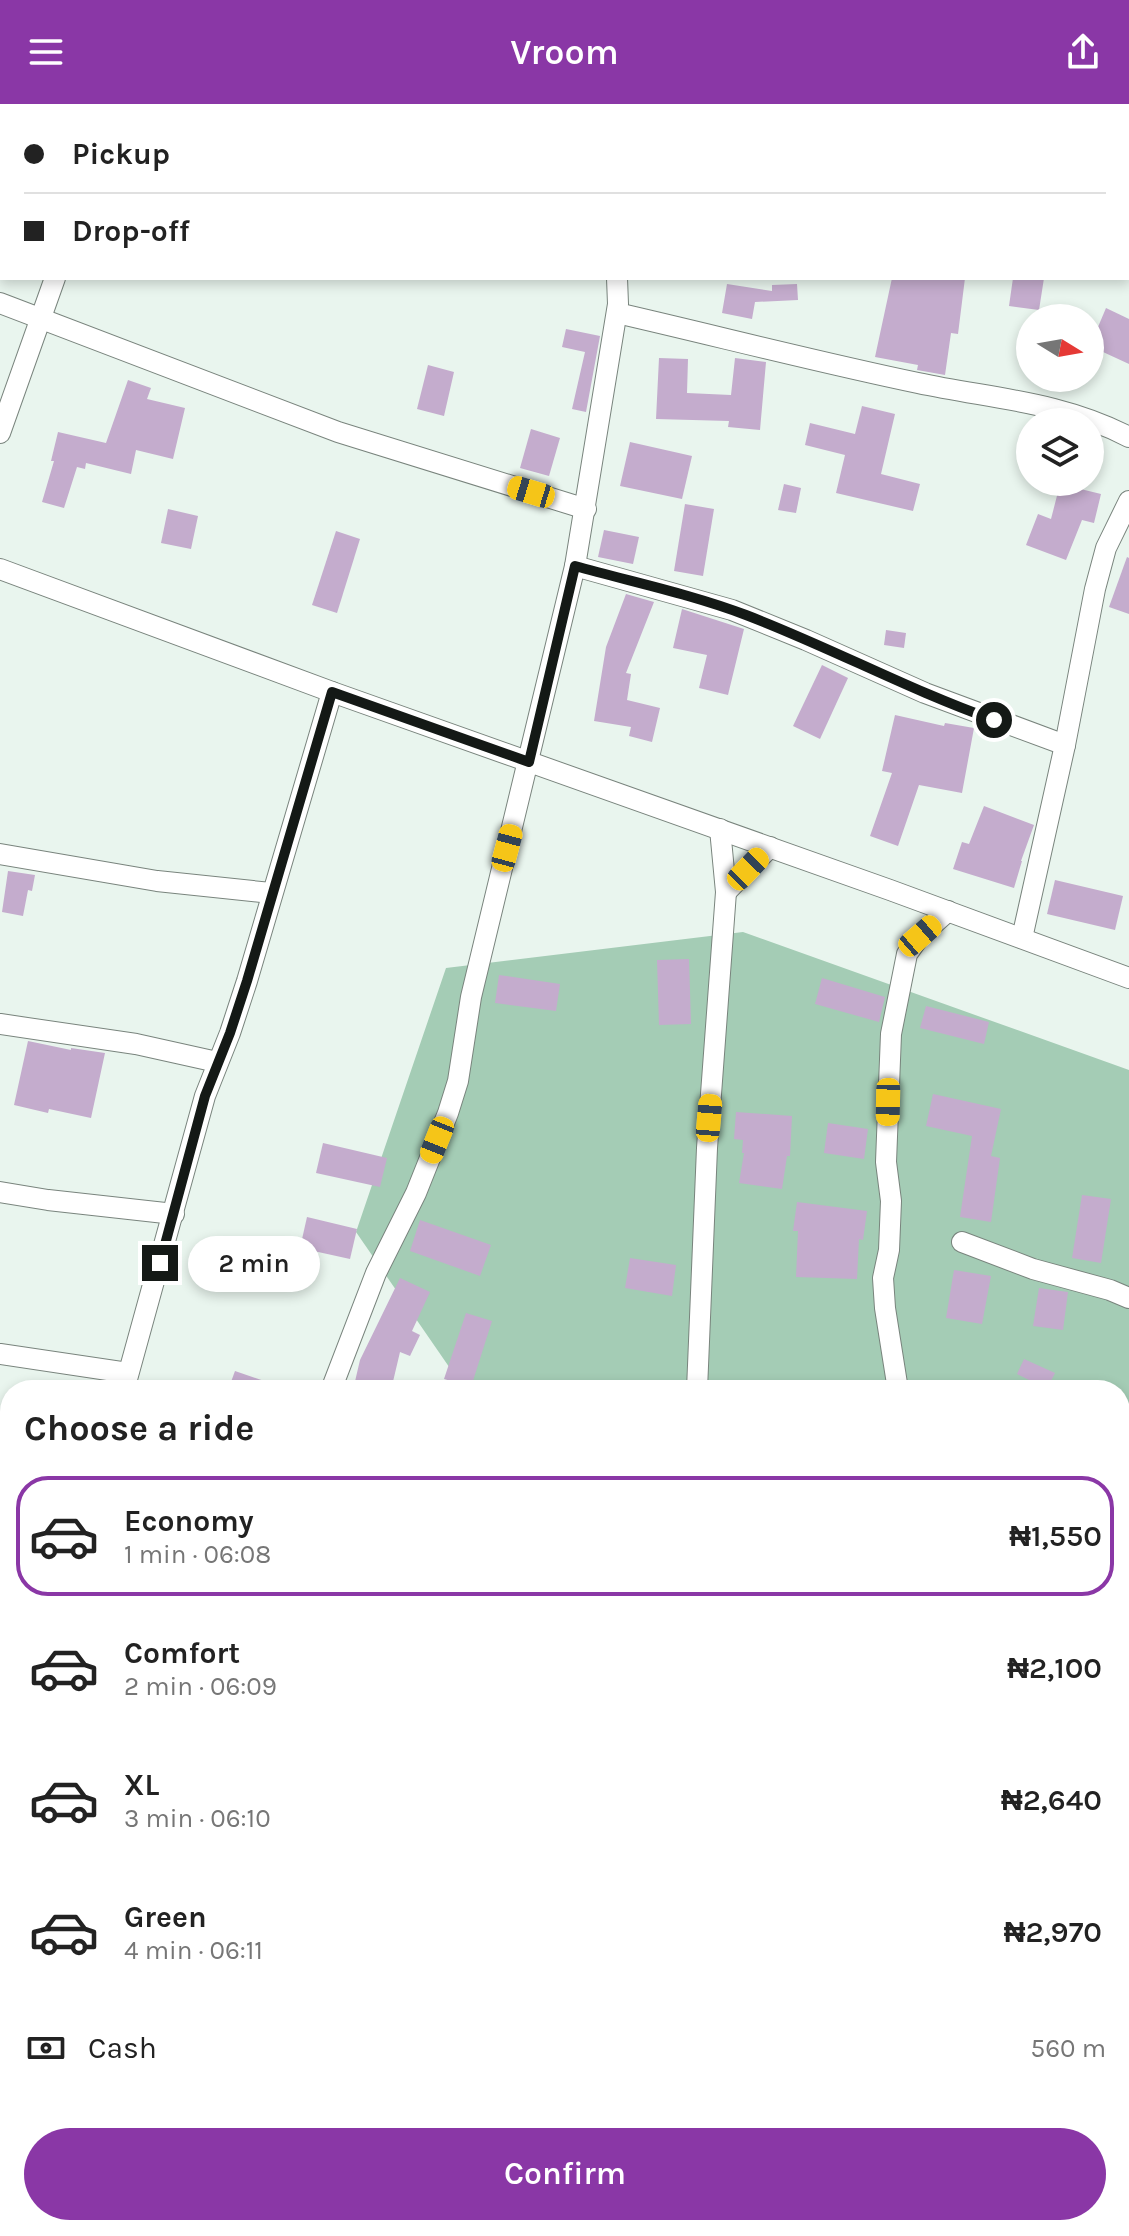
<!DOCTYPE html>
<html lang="en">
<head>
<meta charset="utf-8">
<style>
	:root { --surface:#fff; --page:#f6f6f6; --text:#222; --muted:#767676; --line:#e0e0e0; --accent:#8a37a6 }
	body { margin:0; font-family:Karla,sans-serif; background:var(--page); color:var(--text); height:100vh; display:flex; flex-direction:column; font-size:30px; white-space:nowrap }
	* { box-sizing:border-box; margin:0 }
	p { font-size:26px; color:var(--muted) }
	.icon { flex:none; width:44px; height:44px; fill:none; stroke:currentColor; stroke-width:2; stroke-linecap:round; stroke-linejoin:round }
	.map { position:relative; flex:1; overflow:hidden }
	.side { position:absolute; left:0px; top:1276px; width:1130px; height:856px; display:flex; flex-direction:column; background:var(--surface); border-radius:32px 32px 0 0; box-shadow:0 4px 12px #0003 }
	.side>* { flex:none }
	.banner { position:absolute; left:0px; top:0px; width:1130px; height:176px; box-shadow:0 4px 12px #0003; display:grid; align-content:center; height:176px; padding:0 24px; background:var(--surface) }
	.needle { width:52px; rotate:101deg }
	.buttons { position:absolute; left:1016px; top:200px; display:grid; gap:16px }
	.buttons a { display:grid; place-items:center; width:88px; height:88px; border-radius:50%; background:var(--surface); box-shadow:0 4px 12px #0003; font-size:40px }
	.end { position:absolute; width:36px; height:36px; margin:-18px; border:10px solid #141916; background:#fff; box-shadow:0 0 0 4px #fff }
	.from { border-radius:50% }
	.bubble { position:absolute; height:56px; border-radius:28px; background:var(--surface); box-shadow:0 4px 12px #0003; font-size:26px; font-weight:600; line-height:56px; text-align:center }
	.car { position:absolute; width:24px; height:48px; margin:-24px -12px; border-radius:10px; box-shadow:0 0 6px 2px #0007; background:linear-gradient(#f5c518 24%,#345 0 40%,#f5c518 0 76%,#345 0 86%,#f5c518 0) }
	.banner b { display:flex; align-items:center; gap:28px; height:76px; font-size:30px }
	.banner b+b { border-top:2px solid var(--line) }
	.banner i { width:20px; height:20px; background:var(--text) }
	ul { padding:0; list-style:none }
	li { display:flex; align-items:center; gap:24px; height:120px; margin:0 16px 12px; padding:0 8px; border:4px solid transparent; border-radius:32px }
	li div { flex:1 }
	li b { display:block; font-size:30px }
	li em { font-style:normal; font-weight:600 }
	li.on { border-color:var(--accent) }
	li>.icon { width:72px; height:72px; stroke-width:1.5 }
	h2 { padding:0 24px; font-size:36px; line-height:96px }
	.pay { display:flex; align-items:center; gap:20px; height:88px; padding:0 24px; font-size:30px }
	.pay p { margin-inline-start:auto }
	.button { display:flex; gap:16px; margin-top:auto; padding:16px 24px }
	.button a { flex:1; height:92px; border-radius:48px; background:var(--accent); color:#fff; font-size:32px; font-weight:600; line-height:92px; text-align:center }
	header { display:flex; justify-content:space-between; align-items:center; height:104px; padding:0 24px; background:var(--accent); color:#fff; font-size:36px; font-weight:600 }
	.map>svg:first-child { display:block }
	.forest { fill:#a4ccb5 }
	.building { fill:#c4accd }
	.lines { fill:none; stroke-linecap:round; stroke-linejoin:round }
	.street-casing { stroke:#79847d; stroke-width:22 }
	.street { stroke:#fff; stroke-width:20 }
	.route { stroke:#141916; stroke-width:10 }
</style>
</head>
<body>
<header><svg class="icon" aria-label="menu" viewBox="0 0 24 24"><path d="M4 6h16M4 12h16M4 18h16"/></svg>Vroom<svg class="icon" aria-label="share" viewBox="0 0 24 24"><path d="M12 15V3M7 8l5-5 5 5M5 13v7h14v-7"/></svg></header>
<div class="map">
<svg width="1129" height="2132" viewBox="0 0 1129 2132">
	<rect width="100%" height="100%" fill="#e9f5ee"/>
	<g class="forest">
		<path d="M743,828l386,138v1166h-579l-3,-10h573v-836h-655l-109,-158 90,-264z"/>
		<path d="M0,1447l10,3v672h199l-14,10h-173l-22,-9z"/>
	</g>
	<g class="building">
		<path d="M892,174h73l-7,56 -7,-1 -6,42 -28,-5 1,-5 -43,-8z"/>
		<path d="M1013,174h31l-5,32 -30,-4z"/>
		<path d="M727,180l45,7v-6l25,-1 1,16 -43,2 -3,17 -30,-6z"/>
		<path d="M1106,204l23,11v45l-39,-18z"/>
		<path d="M566,225l34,7 -14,76 -14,-3 13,-57 -23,-5z"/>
		<path d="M659,254l29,1 -1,34 44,2 4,-37 31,4 -6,68 -32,-3 1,-6 -73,-2z"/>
		<path d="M428,261l26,7 -10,44 -27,-7z"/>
		<path d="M128,276l23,8 -4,11 38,9 -12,51 -37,-9 -5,24 -45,-11 -1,6 -8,-2 -13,41 -22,-6 12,-41h-3l7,-29 48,11z"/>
		<path d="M862,302l33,8 -14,60 39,10 -7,27 -77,-18 9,-38 -40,-10 5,-22 45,11z"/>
		<path d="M531,325l29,9 -11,38 -29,-8z"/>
		<path d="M630,338l62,14 -10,43 -62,-13z"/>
		<path d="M784,380l17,4 -5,25 -18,-3z"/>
		<path d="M1060,380l41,10 -7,29 -12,-3 -16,40 -40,-15 12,-31 13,5z"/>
		<path d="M685,400l29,5 -11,67 -29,-5z"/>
		<path d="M168,405l30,7 -7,33 -30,-6z"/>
		<path d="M604,426l35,7 -6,27 -35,-7z"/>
		<path d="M336,427l24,8 -23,74 -25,-8z"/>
		<path d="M1127,453l2,1v56l-20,-7z"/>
		<path d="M626,490l28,8 -28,71 5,1 -4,26 33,8 -8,34 -23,-6 2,-9 -37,-6 12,-74z"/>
		<path d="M682,505l62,20 -16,66 -29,-7 8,-33 -34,-7z"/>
		<path d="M886,526l20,3 -2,15 -20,-3z"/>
		<path d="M822,561l26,13 -28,61 -27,-13z"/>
		<path d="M895,611l49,11 1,-3 29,5 -12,65 -43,-8 -21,61 -28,-10 22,-63 -10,-2z"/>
		<path d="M984,702l50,19 -13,36h1l-8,27 -61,-19 9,-27 7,2z"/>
		<path d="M8,767l27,4 -3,16 -4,-1 -5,26 -21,-4z"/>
		<path d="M1055,776l68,16 -8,34 -68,-16z"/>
		<path d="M689,855l2,65 -32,1 -2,-65z"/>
		<path d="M499,871l61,9 -4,27 -61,-8z"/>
		<path d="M822,874l63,19 -6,25 -64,-18z"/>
		<path d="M926,902l63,16 -5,22 -64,-16z"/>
		<path d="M28,937l43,9v-2l34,5 -14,65 -42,-9 -1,4 -34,-8z"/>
		<path d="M933,990l68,15 -10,47 9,2 -9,64 -31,-5 12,-81 -46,-10z"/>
		<path d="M736,1008l56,4 -2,40h-3l-5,33 -43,-6 5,-30h-2l1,-13 -9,-1z"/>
		<path d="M828,1019l40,6 -4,30 -40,-6z"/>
		<path d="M323,1039l64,15 -7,29 -64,-14z"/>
		<path d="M1082,1091l29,4 -10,64 -29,-5z"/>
		<path d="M797,1098l70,9 -4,29 -4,-1 -2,40 -61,-2 2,-46h-5z"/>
		<path d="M307,1113l50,12 -7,30 -50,-11z"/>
		<path d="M420,1116l71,25 -11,31 -70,-25z"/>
		<path d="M630,1154l46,7 -4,31 -47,-8z"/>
		<path d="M954,1166l37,6 -9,48 -36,-6z"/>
		<path d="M400,1174l30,14 -18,39 8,4 -10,21 -10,-4 -9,38h-38l7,-30z"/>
		<path d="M1039,1184l29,4 -5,38 -30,-4z"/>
		<path d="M466,1209l26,8 -21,66 -27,-8z"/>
		<path d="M1024,1255l31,14 -8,16 -30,-15z"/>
		<path d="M235,1267l50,17v2h-57z"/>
	</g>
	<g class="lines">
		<defs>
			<g id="street">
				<path d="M18,0l6,2"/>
				<path d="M548,0l5,2"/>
				<path d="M595,0v2"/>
				<path d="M114,2l1,-2"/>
				<path d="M1128,121h1"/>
				<path d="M0,199l338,129 248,77"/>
				<path d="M617,209c100,23 200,49 301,70 75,16 141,18 211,54"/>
				<path d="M0,329l55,-155"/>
				<path d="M575,462l157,44 74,30 119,53 140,52"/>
				<path d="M0,465l332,123 558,198 239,88"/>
				<path d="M0,750l157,27 114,12"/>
				<path d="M726,788l44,-45"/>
				<path d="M1022,834l43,-193 30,-156 11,-41 23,-47"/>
				<path d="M0,920l136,20 81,18"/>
				<path d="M0,1088l48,8 126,14"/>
				<path d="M962,1138l71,27 77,21 19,8"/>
				<path d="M0,1250l128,19"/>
				<path d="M124,1286l81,-294 25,-63 17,-52 85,-289"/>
				<path d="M331,1286l45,-117 40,-80 32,-80 10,-32 13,-84 104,-431 43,-262 -1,-26"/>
				<path d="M697,1286l10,-242 19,-256 -6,-63"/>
				<path d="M898,1286l-13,-82 -2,-30 6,-28 2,-49 -5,-39 5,-128 16,-80 13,-18 28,-25"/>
				<path d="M1120,1379l9,3"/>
				<path d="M0,1422h10"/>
				<path d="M1120,1604l9,3"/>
				<path d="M0,1900l10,2"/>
				<path d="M1120,1994l9,2"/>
				<path d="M0,2112l10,3"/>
				<path d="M43,2122l46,10"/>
				<path d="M514,2122v10"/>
				<path d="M704,2124l48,8"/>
				<path d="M107,2132l2,-10"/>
				<path d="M757,2132l57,-4 19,4"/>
			</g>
		</defs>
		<use href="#street" class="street-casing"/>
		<use href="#street" class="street"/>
	</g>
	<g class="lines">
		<path class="route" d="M160,1159l45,-167 25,-63 17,-52 85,-289 197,70 46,-196c57,16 116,28 171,49 84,32 163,75 248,105"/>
	</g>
</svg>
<div class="buttons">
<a><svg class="needle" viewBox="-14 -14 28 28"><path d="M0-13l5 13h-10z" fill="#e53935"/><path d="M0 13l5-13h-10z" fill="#767676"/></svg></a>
<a><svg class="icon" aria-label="layers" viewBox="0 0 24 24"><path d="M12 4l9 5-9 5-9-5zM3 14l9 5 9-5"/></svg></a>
</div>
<i class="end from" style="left:994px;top:616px"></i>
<i class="end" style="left:160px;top:1159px"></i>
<div class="bubble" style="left:188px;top:1132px;width:132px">2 min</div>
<i class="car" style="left:531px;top:388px;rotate:287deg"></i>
<i class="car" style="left:507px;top:744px;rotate:15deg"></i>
<i class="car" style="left:748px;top:765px;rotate:44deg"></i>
<i class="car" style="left:920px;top:832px;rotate:49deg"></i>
<i class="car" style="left:888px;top:998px;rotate:181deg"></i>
<i class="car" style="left:709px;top:1014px;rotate:5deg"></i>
<i class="car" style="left:437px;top:1036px;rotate:202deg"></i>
<div class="banner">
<b><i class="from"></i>Pickup</b>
<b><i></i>Drop-off</b>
</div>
<section class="side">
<h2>Choose a ride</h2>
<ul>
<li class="on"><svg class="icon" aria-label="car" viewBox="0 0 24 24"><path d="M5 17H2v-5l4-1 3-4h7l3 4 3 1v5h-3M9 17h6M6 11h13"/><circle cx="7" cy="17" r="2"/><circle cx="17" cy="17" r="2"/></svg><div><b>Economy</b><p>1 min · 06:08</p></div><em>₦1,550</em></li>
<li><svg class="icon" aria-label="car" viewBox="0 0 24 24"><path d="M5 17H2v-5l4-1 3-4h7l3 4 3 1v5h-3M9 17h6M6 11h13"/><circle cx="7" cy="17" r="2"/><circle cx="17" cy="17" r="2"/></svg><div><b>Comfort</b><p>2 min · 06:09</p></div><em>₦2,100</em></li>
<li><svg class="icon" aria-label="car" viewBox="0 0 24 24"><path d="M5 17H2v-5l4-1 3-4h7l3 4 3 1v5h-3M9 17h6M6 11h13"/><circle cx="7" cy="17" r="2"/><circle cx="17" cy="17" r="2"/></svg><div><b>XL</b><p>3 min · 06:10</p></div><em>₦2,640</em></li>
<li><svg class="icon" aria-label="car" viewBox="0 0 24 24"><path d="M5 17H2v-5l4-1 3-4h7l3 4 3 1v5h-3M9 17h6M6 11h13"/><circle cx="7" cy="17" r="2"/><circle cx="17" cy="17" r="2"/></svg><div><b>Green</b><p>4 min · 06:11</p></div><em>₦2,970</em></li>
</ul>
<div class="pay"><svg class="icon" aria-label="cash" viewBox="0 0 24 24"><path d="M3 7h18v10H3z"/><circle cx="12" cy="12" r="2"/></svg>Cash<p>560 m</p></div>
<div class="button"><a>Confirm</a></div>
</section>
</div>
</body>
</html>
